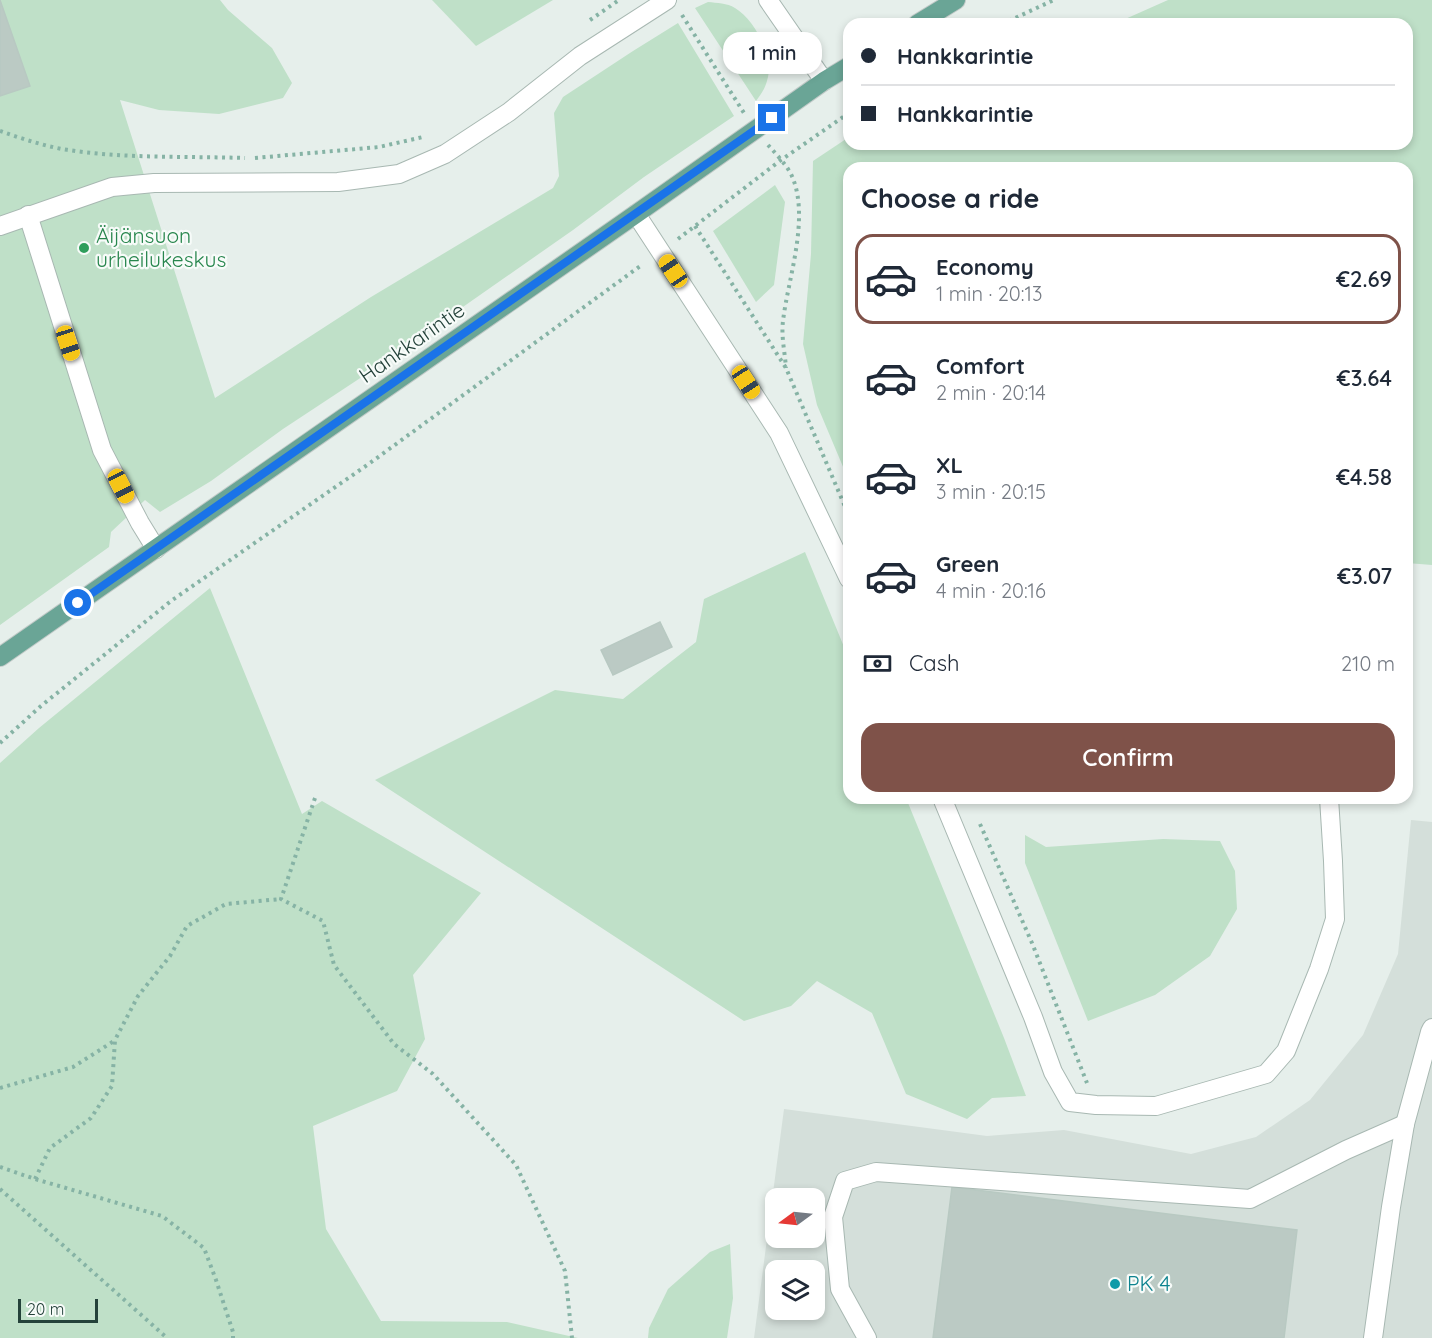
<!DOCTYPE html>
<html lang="en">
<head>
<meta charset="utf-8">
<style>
	:root { --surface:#fff; --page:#f2f2f3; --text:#1f2937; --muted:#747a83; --line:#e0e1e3; --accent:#7f5249 }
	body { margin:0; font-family:Quicksand,sans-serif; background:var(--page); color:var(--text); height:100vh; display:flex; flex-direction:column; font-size:22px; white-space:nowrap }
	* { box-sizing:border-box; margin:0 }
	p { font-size:20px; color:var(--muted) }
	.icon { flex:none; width:33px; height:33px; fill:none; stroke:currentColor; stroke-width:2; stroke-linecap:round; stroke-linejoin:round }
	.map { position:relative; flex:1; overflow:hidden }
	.sheet { position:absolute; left:843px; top:162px; width:570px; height:642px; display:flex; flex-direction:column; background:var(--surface); border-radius:18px; box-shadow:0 3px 9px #0003 }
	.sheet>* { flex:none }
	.top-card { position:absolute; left:843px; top:18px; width:570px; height:132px; border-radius:18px; box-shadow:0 3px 9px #0003; display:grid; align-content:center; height:132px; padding:0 18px; background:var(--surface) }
	.needle { width:39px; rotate:255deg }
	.buttons { position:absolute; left:765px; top:1188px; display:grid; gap:12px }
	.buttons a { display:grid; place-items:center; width:60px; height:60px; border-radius:12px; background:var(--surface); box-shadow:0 3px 9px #0003; font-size:30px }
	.scale { position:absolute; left:18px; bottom:15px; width:80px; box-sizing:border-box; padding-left:6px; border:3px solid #24423a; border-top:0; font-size:16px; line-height:21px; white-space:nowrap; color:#24423a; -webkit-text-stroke:4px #f7fbf9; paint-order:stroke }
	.end { position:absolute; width:27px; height:27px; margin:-14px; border:8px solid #1a73e8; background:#fff; box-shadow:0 0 0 3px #fff }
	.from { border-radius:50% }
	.bubble { position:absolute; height:42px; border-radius:18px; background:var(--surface); box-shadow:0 3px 9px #0003; font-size:20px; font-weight:600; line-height:42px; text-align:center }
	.car { position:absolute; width:18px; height:36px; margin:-18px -9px; border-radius:8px; box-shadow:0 0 4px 2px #0007; background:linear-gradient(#f5c518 24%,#345 0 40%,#f5c518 0 76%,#345 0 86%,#f5c518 0) }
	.top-card b { display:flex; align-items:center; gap:21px; height:57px; font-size:22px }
	.top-card b+b { border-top:2px solid var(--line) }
	.top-card i { width:15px; height:15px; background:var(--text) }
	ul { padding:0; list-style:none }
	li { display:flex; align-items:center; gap:18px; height:90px; margin:0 12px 9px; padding:0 6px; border:3px solid transparent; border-radius:18px }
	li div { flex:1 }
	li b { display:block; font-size:22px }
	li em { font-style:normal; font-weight:600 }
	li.current { border-color:var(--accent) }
	li>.icon { width:54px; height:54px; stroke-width:1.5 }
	h2 { padding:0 18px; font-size:27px; line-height:72px }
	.pay { display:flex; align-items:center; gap:15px; height:66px; padding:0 18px; font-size:22px }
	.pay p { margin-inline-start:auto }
	.button { display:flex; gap:12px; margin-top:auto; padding:12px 18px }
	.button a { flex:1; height:69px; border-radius:18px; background:var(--accent); color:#fff; font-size:24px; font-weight:600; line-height:69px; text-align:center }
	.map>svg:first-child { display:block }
	.built { fill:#d4dfda; fill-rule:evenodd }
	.green { fill:#bfe0c8 }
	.building { fill:#bbcac4; stroke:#b8c9c2; stroke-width:1.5 }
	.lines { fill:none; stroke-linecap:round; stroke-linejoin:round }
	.minor-casing { stroke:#a8b8b2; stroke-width:20 }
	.major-casing { stroke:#c2cac8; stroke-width:20 }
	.path { stroke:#86b3a5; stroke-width:4; stroke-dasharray:3 4.5; stroke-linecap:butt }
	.minor { stroke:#fff; stroke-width:18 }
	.major { stroke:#6aa596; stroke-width:18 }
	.route { stroke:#1a73e8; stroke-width:8 }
	.leisure-dot { fill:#2e9e5b; stroke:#f7fbf9; stroke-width:2 }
	.culture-dot { fill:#0f9aa8; stroke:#f7fbf9; stroke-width:2 }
	.labels { text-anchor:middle; stroke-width:4.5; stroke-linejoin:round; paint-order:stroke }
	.leisure-label { font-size:21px; fill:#27864d; stroke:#f7fbf9; text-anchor:start }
	.street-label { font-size:21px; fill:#24423a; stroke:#f7fbf9 }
	.culture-label { font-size:21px; fill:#0d838f; stroke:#f7fbf9; text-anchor:start }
</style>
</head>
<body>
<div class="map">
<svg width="1432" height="1338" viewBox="0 0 1432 1338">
	<rect width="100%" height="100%" fill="#e6efeb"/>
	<path class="built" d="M1411,820l21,2v516h-678l30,-229 203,27 77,-6 127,24 65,-17 54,-37 53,-65 35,-81zM776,1198h38v40h-38zM776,1270h38v40h-38z"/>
	<g class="green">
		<path d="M0,0h220l8,10 44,38 20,35 -9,15 -64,16 -60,-4 -39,-10 95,298 156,-101 182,-109 6,-12 -5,-63 9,-16 70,-46 45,-28 56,93 -90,61 -71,53 -193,135 -97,64 -72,52 -51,31 -15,-12 -34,32 -2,15 -109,78z"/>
		<path d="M432,0h121l-77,46z"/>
		<path d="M1168,0h264v565l-25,-2v-395h-558v313l-32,-76 -14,-61 8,-90 2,-93 36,-24v7h558v-120h-293z"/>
		<path d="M708,2c9,1 19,1 27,6 19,11 38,47 33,69 -2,10 -6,16 -12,24l-61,-93z"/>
		<path d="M775,185l10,17 -11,83 -18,17 -43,-71z"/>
		<path d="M805,552l44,107v139h57l98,240 22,58 -34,2 -25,21 -61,-25 -34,-81 -55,-32 -26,25 -47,15 -369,-241 180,-90 68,9 73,-57 8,-43z"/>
		<path d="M210,588l92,226 20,-13 159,92 -68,82 12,64 -28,52 -84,35 13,103 55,92 126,1 71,16h-578v-575l39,-35z"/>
		<path d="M1025,835l21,12 117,-8 57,2 15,30 2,38 -27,47 -55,39 -67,26 -63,-158z"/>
		<path d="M730,1244l3,54 -6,40h-79l1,-10 19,-39 42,-37z"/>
	</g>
	<g class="building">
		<path d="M0,0l30,86 -30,10z"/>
		<path d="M660,622l12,25 -59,28 -12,-25z"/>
		<path d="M952,1187l345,43 -13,108h-351z"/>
	</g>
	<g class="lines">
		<defs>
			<g id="minor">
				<path d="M768,0l56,81"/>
				<path d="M636,214l143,219 70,146"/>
				<path d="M28,215l74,235 38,73 16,26"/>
				<path d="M0,226l112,-39 42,-4 184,-1 61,-8 46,-20 64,-42 71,-56 87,-56"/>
				<path d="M942,798l91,219 20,55 17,30 26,3 60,1 110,-32 20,-23 33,-82 16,-50 -2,-58 -4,-63"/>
				<path d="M867,1338l-27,-49 -7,-72 12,-36 31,-9 374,27 96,-49 59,-26"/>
				<path d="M1373,1338l18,-131 14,-83 25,-92 2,-4"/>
			</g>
			<g id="major">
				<path d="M917,24l39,-24"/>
				<path d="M0,657l636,-443 188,-133 25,-15"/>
			</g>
		</defs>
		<use href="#minor" class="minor-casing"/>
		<use href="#major" class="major-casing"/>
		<g class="path">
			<path d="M682,15l62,98"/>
			<path d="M590,20l29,-20"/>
			<path d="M1002,24l52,-24"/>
			<path d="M0,131c20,7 41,14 62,18 60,10 122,7 183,9"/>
			<path d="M768,145c8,9 17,18 23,29 20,42 -3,104 -8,147 -2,15 2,32 3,47"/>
			<path d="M255,158l124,-11 44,-10"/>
			<path d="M695,226l91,142 63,148"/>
			<path d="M678,239l103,-79 68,-47"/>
			<path d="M0,743l41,-37 130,-105 199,-138 273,-199"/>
			<path d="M315,798l-34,101 42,22 11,44 60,79 39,30 83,91 49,106 7,67"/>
			<path d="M980,824l52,119 55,140"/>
			<path d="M0,1088l73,-21 41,-26"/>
			<path d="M0,1167l35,12 127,37 42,32 12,32 17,52v6"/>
			<path d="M35,1179l15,-31 41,-30 21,-32 3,-46 23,-44 32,-40 17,-30 39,-22 55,-5"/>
			<path d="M0,1189l167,149"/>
		</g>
		<use href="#minor" class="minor"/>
		<use href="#major" class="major"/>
	</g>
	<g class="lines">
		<path class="route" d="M78,603l694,-485"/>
	</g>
	<circle class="leisure-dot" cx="84" cy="248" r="6"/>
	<circle class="culture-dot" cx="1115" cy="1284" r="6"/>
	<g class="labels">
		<g class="leisure-label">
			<text x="96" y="243">Äijänsuon<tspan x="96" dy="24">urheilukeskus</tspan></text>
		</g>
		<g class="street-label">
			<text transform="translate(412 343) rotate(-35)" y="7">Hankkarintie</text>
		</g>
		<g class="culture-label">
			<text x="1127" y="1291">PK 4</text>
		</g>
	</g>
</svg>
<div class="buttons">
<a><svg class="needle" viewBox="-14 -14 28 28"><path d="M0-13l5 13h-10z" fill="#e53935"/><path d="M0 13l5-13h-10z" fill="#747a83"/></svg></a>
<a><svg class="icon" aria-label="layers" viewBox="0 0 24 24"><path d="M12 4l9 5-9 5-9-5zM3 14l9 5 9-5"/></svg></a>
</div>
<div class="scale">20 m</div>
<i class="end from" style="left:78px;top:603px"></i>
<i class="end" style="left:772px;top:118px"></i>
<div class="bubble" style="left:723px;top:32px;width:99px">1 min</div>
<i class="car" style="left:673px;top:271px;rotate:326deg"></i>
<i class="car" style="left:68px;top:343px;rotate:162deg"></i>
<i class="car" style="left:746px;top:382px;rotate:147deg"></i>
<i class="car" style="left:121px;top:486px;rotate:153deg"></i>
<div class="top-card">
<b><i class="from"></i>Hankkarintie</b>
<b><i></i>Hankkarintie</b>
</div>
<section class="sheet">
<h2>Choose a ride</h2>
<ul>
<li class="current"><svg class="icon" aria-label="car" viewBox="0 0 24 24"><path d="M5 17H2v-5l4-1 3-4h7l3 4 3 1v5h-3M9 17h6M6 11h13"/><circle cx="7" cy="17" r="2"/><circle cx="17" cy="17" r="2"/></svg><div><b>Economy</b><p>1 min · 20:13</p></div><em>€2.69</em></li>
<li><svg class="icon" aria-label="car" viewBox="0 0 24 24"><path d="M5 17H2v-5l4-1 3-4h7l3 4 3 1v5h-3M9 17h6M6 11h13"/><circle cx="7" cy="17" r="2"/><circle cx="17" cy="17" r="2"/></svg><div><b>Comfort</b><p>2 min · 20:14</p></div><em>€3.64</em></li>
<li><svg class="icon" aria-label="car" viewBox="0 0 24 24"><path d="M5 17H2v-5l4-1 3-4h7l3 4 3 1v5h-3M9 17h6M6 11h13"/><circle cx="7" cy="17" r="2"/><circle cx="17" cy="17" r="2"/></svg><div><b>XL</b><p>3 min · 20:15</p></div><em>€4.58</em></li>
<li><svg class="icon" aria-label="car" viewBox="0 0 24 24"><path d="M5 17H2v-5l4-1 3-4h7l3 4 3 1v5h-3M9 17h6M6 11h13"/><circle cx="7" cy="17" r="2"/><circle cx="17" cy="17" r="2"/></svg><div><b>Green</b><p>4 min · 20:16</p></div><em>€3.07</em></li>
</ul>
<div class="pay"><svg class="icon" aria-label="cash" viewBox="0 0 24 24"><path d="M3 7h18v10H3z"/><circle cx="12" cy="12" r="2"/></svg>Cash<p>210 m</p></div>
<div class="button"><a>Confirm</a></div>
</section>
</div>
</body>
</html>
